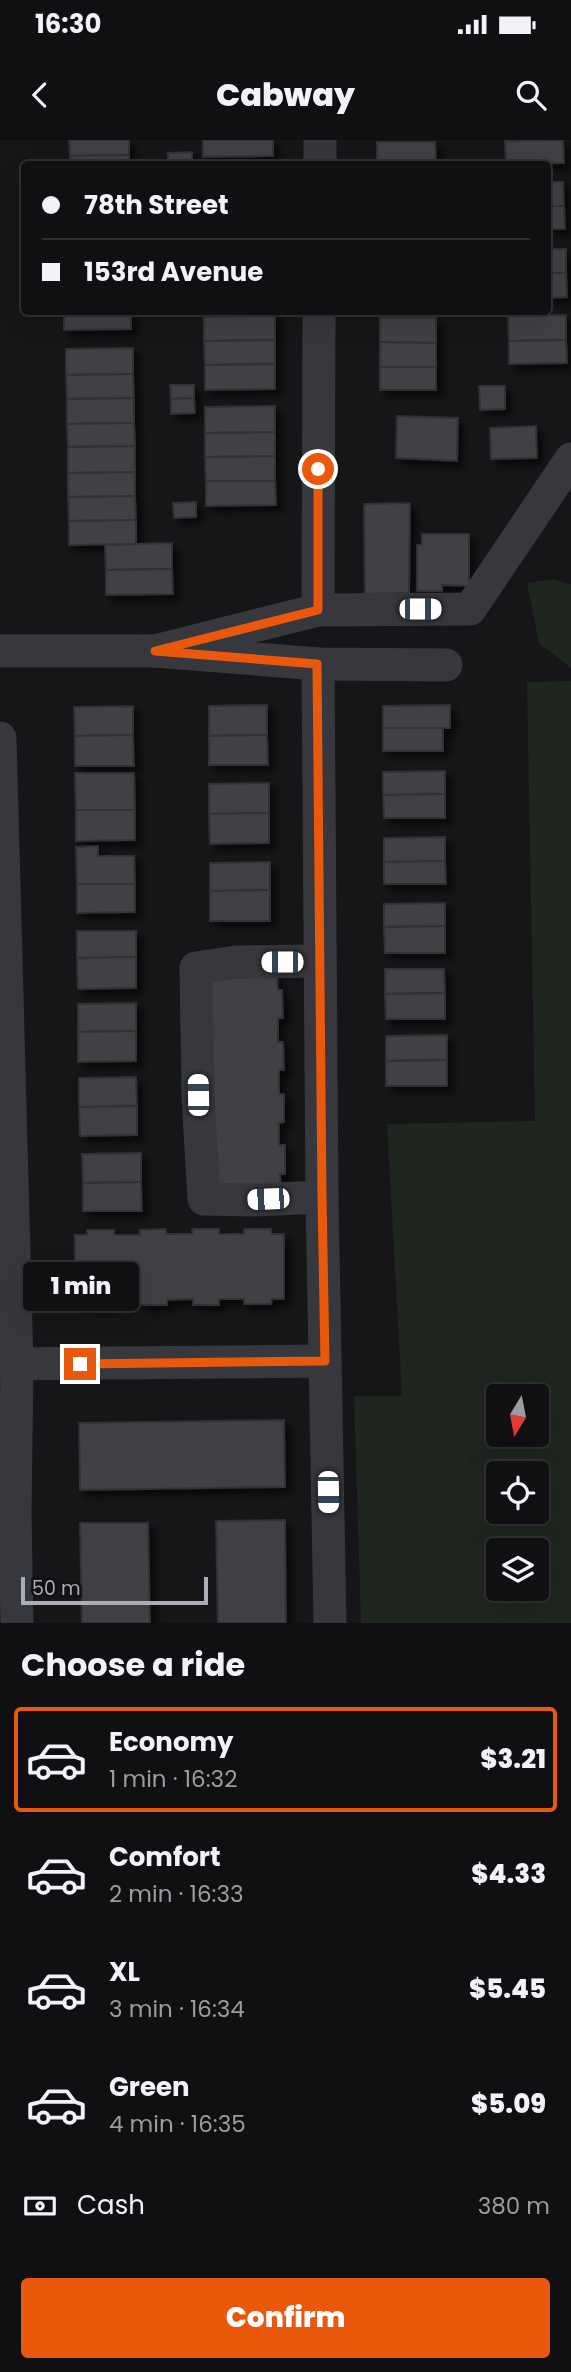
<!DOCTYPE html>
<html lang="en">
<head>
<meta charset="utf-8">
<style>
	:root { --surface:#101012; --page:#19191b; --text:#f1f3f6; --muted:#9c9d9f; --line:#303032; --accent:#ea580c }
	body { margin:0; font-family:Poppins,sans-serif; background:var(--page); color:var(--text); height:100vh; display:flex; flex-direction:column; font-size:26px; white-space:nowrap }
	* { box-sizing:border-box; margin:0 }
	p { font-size:23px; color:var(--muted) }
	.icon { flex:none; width:38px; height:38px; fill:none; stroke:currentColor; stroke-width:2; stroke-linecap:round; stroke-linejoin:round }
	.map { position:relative; height:1483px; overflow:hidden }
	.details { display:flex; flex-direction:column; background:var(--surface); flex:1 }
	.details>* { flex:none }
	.banner { position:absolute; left:21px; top:21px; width:530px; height:154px; border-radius:7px; box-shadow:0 7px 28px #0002,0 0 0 2px var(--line); display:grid; align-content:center; height:154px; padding:0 21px; background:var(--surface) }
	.needle { width:46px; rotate:190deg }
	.buttons { position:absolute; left:486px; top:1244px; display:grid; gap:14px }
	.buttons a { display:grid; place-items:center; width:63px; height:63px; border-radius:7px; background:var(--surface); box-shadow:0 7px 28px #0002,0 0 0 2px var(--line); font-size:35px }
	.scale { position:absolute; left:21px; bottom:18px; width:187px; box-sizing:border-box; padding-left:7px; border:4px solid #a8adb8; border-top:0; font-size:19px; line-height:24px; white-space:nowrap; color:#a8adb8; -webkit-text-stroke:5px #111113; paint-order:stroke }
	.end { position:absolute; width:32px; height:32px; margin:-16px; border:9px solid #ea580c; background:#fff; box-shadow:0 0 0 4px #fff }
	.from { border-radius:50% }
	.bubble { position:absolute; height:49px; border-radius:7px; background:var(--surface); box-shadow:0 7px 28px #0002,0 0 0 2px var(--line); font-size:23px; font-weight:800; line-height:49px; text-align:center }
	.car { position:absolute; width:21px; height:42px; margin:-21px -10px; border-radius:9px; box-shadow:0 0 5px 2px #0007; background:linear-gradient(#fff 24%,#345 0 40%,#fff 0 76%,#345 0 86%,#fff 0) }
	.banner b { display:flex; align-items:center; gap:24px; height:66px; font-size:26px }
	.banner b+b { border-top:2px solid var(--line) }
	.banner i { width:18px; height:18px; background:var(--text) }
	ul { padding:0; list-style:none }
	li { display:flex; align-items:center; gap:21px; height:105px; margin:0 14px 10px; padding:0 7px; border:4px solid transparent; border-radius:7px }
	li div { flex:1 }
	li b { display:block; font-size:26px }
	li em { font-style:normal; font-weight:800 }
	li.active { border-color:var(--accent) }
	li>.icon { width:63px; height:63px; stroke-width:1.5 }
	h2 { padding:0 21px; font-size:32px; line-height:84px }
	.pay { display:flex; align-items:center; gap:18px; height:77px; padding:0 21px; font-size:26px }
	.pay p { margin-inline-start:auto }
	.cta { display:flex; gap:14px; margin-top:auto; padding:14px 21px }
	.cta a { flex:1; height:80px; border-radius:7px; background:var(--accent); color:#fff; font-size:28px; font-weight:800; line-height:80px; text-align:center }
	.status { display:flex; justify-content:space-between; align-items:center; height:49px; padding:0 35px; background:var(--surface); direction:ltr }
	.status svg { height:19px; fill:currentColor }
	header { display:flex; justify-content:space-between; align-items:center; height:91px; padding:0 21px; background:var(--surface); font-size:32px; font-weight:800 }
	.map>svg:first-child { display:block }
	.green { fill:#1e261f; fill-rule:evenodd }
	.building { fill:#404145; stroke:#303034; stroke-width:2; filter:url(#shadow) }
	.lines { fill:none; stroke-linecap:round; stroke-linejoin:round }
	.minor { stroke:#37383d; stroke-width:33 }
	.route { stroke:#ea580c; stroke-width:9 }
</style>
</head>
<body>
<div class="status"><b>16:30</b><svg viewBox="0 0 49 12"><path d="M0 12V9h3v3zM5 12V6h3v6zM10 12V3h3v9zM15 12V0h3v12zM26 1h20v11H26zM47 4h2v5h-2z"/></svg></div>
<header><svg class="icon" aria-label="back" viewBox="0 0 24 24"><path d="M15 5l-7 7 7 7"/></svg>Cabway<svg class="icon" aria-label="search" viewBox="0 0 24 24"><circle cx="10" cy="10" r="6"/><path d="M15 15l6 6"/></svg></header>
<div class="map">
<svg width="571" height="1483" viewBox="0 0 571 1483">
	<defs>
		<filter id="shadow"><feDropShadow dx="6" dy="6" stdDeviation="3.5" flood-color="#0009"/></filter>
	</defs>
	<rect width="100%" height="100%" fill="#161618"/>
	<g class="green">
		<path d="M552,439l19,5v84l-32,-25 -12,-60z"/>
		<path d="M571,541v942h-210l-7,-227h48l-15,-272 148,-3 -8,-439zM537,1256v39h-38v-39zM499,1334h38v38h-38zM499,1410h38v39h-38z"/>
	</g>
	<g class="building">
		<path d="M69,0h60v15l-59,1z"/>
		<path d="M203,0h70v16l-70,1z"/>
		<path d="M563,0l1,23 -58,1 -1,-23z"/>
		<path d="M377,2h58l1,21 -59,1z"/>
		<path d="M192,12v12h-24v-11z"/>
		<path d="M129,15v9h-59v-8z"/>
		<path d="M548,42h15l1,24h-16z"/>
		<path d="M548,66h16l1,23h-17z"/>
		<rect x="548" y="109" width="18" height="24"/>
		<path d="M548,133h18l1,24 -19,1z"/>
		<path d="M64,172h67v17l-67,1z"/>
		<path d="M204,172h71v4l-71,1z"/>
		<path d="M566,175v25l-57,1 -1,-25z"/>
		<path d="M275,176v24l-71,1v-24z"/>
		<path d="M380,178h56v25l-56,-1z"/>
		<path d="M275,200v24l-70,1 -1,-24z"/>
		<path d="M566,200l1,23 -58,1v-23z"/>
		<path d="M380,202l56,1v24h-56z"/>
		<path d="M133,208v26l-67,1v-26z"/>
		<path d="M275,224v25l-70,1v-25z"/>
		<rect x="380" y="227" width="56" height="23"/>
		<path d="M133,234l1,24 -67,1 -1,-24z"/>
		<path d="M170,245h24v13l-23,1z"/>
		<path d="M479,246h26v23l-25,1z"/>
		<path d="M134,258v25l-67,1v-25z"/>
		<path d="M194,258l1,15 -24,1v-15z"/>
		<path d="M275,266v26l-70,1v-26z"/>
		<path d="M397,276l61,2 -1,43 -61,-3z"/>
		<path d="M134,283l1,23 -67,1 -1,-23z"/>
		<path d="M536,286l1,32 -46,1 -1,-31z"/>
		<path d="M275,292v24l-70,1v-24z"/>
		<path d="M135,306v26l-67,1v-26z"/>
		<path d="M275,316v25h-69l-1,-24z"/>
		<path d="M135,332v24l-67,1v-24z"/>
		<path d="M206,341h69l1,24 -70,1z"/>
		<path d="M135,356l1,24 -67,1 -1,-24z"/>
		<path d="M196,362v15l-22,1 -1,-15z"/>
		<path d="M410,363l-1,90 -44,1 -1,-90z"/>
		<path d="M136,380v24l-67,1v-24z"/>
		<path d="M422,394h47v52l-27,-1v6h-25v-46h5z"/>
		<path d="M172,403v26l-66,1 -1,-25z"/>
		<path d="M172,429l1,25 -67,1v-25z"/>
		<path d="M267,565v30l-58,1v-30z"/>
		<path d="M450,565v23h-67v-22z"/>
		<path d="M133,566v29l-58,1 -1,-29z"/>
		<rect x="383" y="588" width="60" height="23"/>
		<path d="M133,595l1,31h-59v-30z"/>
		<path d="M267,595l1,30h-59v-29z"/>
		<path d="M445,631v23l-62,1v-23z"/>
		<path d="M75,633h59l1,37h-59z"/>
		<path d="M269,643v30l-60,1v-30z"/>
		<path d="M445,654v24h-61l-1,-23z"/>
		<path d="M76,670h59v30l-59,1z"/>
		<path d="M269,673v30l-59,1 -1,-30z"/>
		<path d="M445,697v24l-61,1v-24z"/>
		<path d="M98,706v10h36l1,28h-58l-1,-37z"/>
		<path d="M445,721l1,23h-62v-22z"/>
		<path d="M270,722v28l-60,1v-28z"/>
		<path d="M77,744h58v28l-58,1z"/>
		<path d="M270,750v31h-60v-30z"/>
		<path d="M445,763v23l-61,1v-23z"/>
		<path d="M445,786v27h-60l-1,-26z"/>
		<path d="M77,791h59v26l-59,1z"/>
		<path d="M136,817v31l-58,1 -1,-31z"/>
		<path d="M385,829h59l1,24 -60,1z"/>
		<path d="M277,837l1,13h4l1,28h-5v24h5l1,28h-5v24h5v28l-5,1v22h6v29h-5l1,14 -68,1 -2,-211z"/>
		<path d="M445,853v26h-59l-1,-25z"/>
		<path d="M136,863v28l-58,1v-28z"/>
		<path d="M136,891v30l-58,1v-30z"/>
		<path d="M447,895v25l-61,1v-25z"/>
		<path d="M447,920v26h-61v-25z"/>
		<path d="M136,937l1,29 -58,1v-29z"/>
		<path d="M137,966v29l-57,1 -1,-29z"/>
		<path d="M141,1013v29l-58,1 -1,-29z"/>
		<path d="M141,1042l1,29h-59v-28z"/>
		<path d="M166,1089v5h27l-1,-5h27v5h25v-5h27v5h13v65h-12l-1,5h-27v-5h-25v6h-26v-6l-26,1v5h-27v-6l-26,1v5l-26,1v-4h-13v-67h12v-5h27v5h26v-5z"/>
		<path d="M284,1280l1,67 -205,3 -1,-67z"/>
		<path d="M285,1380l1,103h-68l-2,-102z"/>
		<path d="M80,1383h68l2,100h-68z"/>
	</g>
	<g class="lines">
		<g class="minor">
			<path d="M320,24v-24"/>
			<path d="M318,470l1,-298"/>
			<path d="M0,511h155l163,13 128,1"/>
			<path d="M155,511l163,-41 152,-1 101,-150"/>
			<path d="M318,524l4,533 8,426"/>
			<path d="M0,598l17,627 -2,149 2,109"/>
			<path d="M320,821l-84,1 -40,6 2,127 6,104 48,1 70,-3"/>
			<path d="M0,1224l325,-3"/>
		</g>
	</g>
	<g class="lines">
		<path class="route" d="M80,1224l245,-3 -3,-164 -5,-533 -162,-13 163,-41v-141"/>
	</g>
</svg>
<div class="buttons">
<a><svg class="needle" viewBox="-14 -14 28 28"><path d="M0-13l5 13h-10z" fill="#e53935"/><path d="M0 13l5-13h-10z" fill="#9c9d9f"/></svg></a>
<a><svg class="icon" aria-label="locate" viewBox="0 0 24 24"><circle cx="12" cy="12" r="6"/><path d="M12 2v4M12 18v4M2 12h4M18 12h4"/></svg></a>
<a><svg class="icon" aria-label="layers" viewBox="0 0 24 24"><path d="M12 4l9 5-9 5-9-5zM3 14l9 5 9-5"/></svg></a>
</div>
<div class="scale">50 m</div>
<i class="end from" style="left:318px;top:329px"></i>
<i class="end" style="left:80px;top:1224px"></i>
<div class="bubble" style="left:23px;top:1122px;width:116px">1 min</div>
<i class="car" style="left:420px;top:469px;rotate:90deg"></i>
<i class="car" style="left:282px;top:822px;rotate:270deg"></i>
<i class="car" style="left:198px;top:955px;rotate:359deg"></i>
<i class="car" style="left:268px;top:1059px;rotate:268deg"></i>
<i class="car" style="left:328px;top:1352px;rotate:179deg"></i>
<div class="banner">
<b><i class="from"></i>78th Street</b>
<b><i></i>153rd Avenue</b>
</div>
</div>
<section class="details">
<h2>Choose a ride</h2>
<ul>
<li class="active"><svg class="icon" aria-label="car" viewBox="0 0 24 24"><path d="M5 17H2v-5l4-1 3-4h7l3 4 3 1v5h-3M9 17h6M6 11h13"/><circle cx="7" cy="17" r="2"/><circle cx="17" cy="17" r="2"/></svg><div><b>Economy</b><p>1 min · 16:32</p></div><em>$3.21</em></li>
<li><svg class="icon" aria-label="car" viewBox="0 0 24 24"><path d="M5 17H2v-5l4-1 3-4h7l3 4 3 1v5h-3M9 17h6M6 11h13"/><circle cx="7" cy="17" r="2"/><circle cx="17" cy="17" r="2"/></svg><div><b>Comfort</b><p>2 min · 16:33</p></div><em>$4.33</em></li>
<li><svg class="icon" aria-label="car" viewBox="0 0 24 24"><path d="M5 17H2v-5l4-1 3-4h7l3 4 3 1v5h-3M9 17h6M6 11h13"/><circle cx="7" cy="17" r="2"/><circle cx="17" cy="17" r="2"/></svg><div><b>XL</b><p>3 min · 16:34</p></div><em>$5.45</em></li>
<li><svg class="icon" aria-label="car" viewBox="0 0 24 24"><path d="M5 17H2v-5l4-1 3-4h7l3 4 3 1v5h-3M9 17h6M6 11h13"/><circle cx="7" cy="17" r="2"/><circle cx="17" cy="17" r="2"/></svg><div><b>Green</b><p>4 min · 16:35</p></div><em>$5.09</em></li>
</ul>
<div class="pay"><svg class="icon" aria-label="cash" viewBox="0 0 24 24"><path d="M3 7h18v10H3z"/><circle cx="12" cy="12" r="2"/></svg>Cash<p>380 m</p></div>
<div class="cta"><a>Confirm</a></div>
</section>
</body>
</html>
